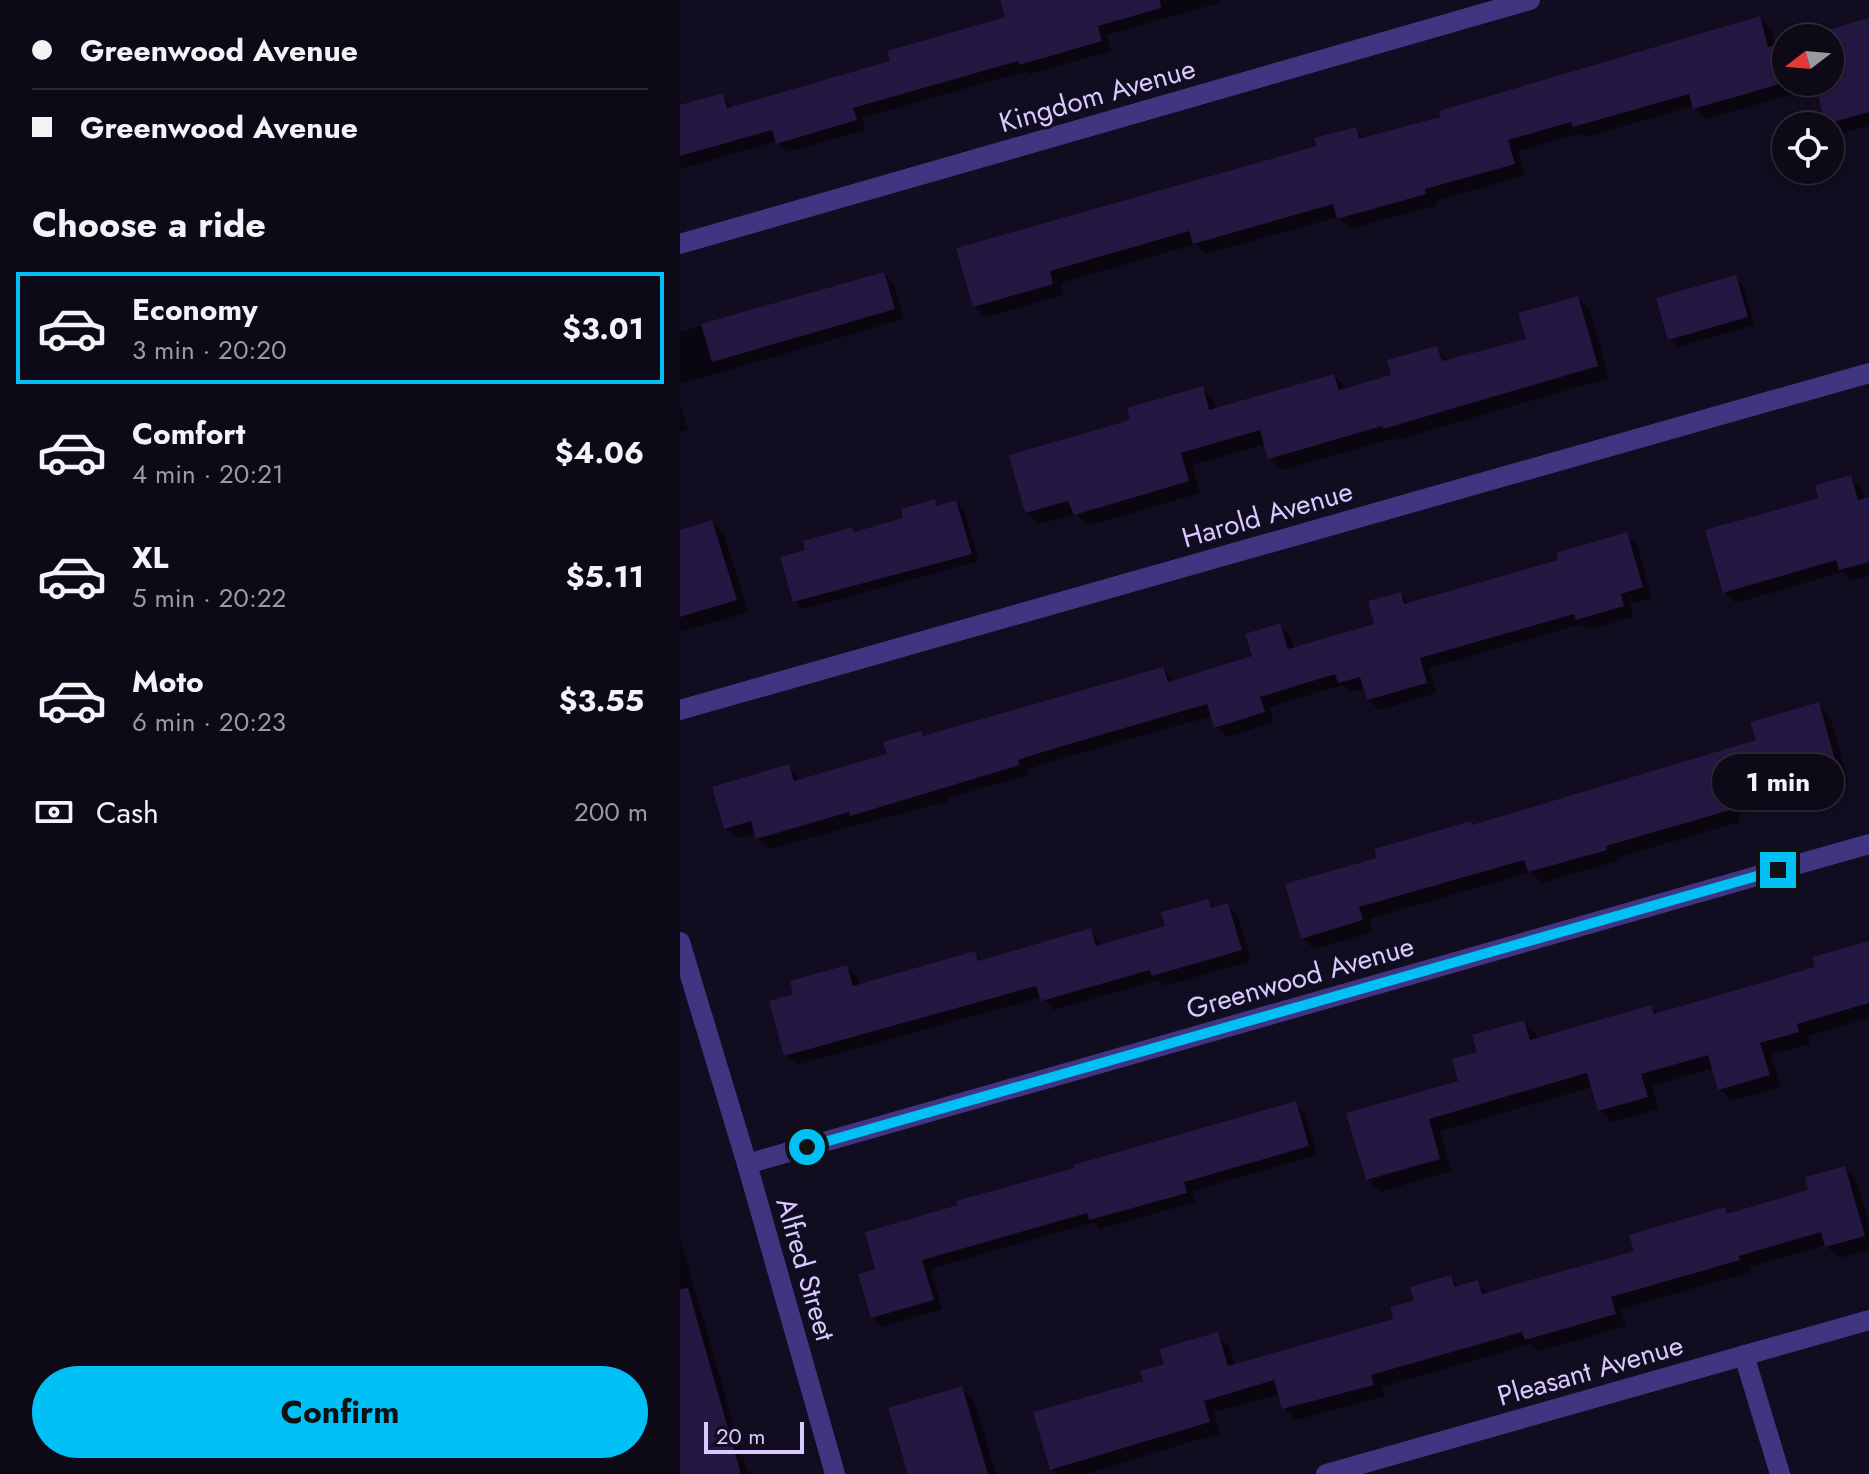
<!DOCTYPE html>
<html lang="en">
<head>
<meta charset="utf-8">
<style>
	:root { --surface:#0d0917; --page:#1b1724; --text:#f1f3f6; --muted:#9a9aa1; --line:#2d2a36; --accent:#00c0f5 }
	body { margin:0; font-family:Jost,sans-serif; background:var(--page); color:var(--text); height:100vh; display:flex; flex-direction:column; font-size:30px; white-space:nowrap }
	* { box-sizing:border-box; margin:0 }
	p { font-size:26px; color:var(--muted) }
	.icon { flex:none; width:44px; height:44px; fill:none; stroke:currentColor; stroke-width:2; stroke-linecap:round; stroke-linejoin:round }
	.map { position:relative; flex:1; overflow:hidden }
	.panel { display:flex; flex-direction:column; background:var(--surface); width:680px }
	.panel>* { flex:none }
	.guide { display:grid; align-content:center; height:176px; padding:0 32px; background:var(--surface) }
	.needle { width:52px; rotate:254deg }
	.tools { position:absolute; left:1092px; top:24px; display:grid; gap:16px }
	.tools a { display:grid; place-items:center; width:72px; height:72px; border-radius:50%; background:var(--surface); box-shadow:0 2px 6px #0004,0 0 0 2px var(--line); font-size:40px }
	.scale { position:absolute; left:24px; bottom:20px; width:100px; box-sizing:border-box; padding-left:8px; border:4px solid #d6caff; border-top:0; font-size:22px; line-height:28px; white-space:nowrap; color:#d6caff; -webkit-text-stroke:6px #110c1f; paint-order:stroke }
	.end { position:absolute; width:36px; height:36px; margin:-18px; border:10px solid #00c0f5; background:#111; box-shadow:0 0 0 4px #111 }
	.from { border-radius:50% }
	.bubble { position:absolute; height:56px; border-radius:28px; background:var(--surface); box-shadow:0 2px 6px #0004,0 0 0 2px var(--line); font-size:26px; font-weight:700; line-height:56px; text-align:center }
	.guide b { display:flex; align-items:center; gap:28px; height:76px; font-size:30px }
	.guide b+b { border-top:2px solid var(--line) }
	.guide i { width:20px; height:20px; background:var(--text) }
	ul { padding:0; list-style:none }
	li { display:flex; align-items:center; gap:24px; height:112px; margin:0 16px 12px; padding:0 16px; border:4px solid transparent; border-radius:0px }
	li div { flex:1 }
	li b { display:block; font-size:30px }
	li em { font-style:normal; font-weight:700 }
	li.current { border-color:var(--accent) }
	li>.icon { width:72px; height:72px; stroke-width:1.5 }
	h2 { padding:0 32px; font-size:36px; line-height:96px }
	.pay { display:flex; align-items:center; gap:20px; height:88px; padding:0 32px; font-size:30px }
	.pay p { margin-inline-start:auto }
	.button { display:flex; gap:16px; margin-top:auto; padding:16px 32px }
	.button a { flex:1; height:92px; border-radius:48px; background:var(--accent); color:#111; font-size:32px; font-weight:700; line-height:92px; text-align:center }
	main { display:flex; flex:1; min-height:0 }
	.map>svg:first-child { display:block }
	.shadow { fill:#0007 }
	.building { fill:#241741 }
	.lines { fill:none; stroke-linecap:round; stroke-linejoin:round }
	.street { stroke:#403580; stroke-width:20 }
	.route { stroke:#00c0f5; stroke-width:10 }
	.labels { text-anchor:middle; stroke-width:6; stroke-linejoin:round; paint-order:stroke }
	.street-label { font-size:28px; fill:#d6caff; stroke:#110c1f }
</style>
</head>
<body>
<main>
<section class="panel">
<div class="guide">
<b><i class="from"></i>Greenwood Avenue</b>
<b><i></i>Greenwood Avenue</b>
</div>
<h2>Choose a ride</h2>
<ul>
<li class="current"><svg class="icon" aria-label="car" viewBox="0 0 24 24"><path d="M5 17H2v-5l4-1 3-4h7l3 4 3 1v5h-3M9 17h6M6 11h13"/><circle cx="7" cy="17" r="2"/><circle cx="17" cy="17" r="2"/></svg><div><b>Economy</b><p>3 min · 20:20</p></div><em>$3.01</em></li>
<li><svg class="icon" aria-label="car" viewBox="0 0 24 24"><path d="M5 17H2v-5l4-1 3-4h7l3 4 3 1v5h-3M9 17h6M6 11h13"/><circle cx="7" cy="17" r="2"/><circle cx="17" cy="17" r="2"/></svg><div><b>Comfort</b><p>4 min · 20:21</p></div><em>$4.06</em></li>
<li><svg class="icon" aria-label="car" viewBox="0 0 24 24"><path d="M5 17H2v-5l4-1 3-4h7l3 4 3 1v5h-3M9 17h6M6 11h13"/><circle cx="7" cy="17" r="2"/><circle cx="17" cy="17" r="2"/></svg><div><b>XL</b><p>5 min · 20:22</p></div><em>$5.11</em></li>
<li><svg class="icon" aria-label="car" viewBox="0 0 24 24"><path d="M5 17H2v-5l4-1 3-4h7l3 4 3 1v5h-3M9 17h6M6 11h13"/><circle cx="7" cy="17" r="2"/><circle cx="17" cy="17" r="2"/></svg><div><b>Moto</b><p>6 min · 20:23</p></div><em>$3.55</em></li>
</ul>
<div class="pay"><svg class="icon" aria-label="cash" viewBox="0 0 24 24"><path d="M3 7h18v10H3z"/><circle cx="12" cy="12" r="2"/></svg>Cash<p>200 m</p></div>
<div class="button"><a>Confirm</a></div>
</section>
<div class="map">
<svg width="1189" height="1474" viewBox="0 0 1189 1474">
	<rect width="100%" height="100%" fill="#110c1f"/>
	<g class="shadow">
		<path d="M322,0h216l1,3 -113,32 5,16 -81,23 -3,-3 -165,47 3,12 -77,22 -11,-11 -97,28v-62l42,-12 11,13 159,-46 115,-43z"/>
		<path d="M1079,18l12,12 15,52h44v-44h-23l62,-17v105l-30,8 -11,-11 -10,-36 -112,32 -12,-13 -108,31 -4,-4 -64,18 7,24 -89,26 1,4 -87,24 -12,-12 -132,37 -10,-10 -136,39 4,12 -78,22 -12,-11 -16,-57 361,-102 36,-17 10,9 78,-21z"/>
		<path d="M204,274l10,11 10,34 -224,65v-52z"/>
		<path d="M1055,277l8,8 11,40 -76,22 -8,-8z"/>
		<path d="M897,298l13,12 19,68 -212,62 -2,-2 -113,32 -12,-12 -4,-14 -74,21 8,28 -112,33 -12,-12 -37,10 -12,-12 106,-90 69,-34 12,12 3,10 117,-34 12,12 48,-11 43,-29 12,13 79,-21z"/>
		<path d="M0,403l8,27 -8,2z"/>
		<path d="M1170,477l11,11 3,12 5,-1v77l-17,5 -9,-9 -107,31 -12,-11 97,-93z"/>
		<path d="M254,501l5,6 17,-5 8,8 15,51 -176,48 -8,-8 13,-50 44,-22 4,4 50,-14z"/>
		<path d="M32,522l12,12 24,78 -68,20v-100z"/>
		<path d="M946,535l11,10 15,53 -22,6 3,13 -45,13 -6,-6 -153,44 7,25 -57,17 -11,-11 -3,-11 -15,4 -8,-7 -72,22 4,15 -48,15 -10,-11 -4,-10 -152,43 -32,11 1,5 -82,23 1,3 -180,48 -10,-11 -2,-5 -19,5 -11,-10 63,-61 11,14 89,-25 32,-23 4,4 238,-68 11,13 80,-25 25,-32 11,11 4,13 83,-24 23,-31 11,11 150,-44z"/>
		<path d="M1138,704l12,12 19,67 -111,31 2,8 -124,36 1,3 -76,22 -10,-11 -162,47 4,13 -59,17 -12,-12 77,-78 92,-36 3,3 284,-84z"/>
		<path d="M527,901l8,8 12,-4 11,11 13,45 -87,25 -5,-6 -106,30 -11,-13 -245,68 -11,-10 10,-60 50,-28 11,10 2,9 115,-33 9,9 108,-31 12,15 65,-18z"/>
		<path d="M1189,943v75l-61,18 2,8 -39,11 10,32 -49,14 -12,-12 -6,-21 -62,18 7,23 -47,13 -12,-12 -7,-23 -153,44 11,40 -71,21 -12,-13 93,-97 19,-29 44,-31 12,12 2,6 113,-33 7,7 160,-45z"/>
		<path d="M615,1104l10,9 12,42 -125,36 3,11 -95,27 -6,-7 -164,47 12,40 -60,18 -10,-10 -12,-41z"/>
		<path d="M1165,1168l11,12 13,44v26l-30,8 -13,-13 -76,22 1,5 -130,37 5,17 -87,25 -8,-7 -149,43 3,9 -89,24 -12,-12 -4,-14 -66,18 6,21 -134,41h-29l-5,-5 93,-87 21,-17 51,-30 12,11 6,20 160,-46 55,-43 10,11 17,-5 12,11 147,-42 88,-43 6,6 81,-23z"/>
		<path d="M0,1238l66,230 6,6h-70l-2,-8z"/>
		<path d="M281,1388l13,13 22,73h-86z"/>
	</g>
	<g class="building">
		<path d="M320,0h160l1,8 -63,18 4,15 -83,24 -1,-4 -165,47 4,12 -81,24 -4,-14 -92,26v-51l43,-12 4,15 163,-47 -3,-10 118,-34z"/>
		<path d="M1080,16l8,31 18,-5 1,40 -94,27 -4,-15 -116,33 -2,-5 -63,18 7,24 -90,25 1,5 -89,25 -4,-15 -140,40 -4,-13 -139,40 3,13 -80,23 -17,-59 361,-102 -3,-8 42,-11 3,12 81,-22 -1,-6z"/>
		<path d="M1189,18v94l-43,12 -12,-42h16v-44h-31z"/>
		<path d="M204,272l11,37 -183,53 -11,-38z"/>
		<path d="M1056,275l12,42 -80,23 -12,-42z"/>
		<path d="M898,296l20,70 -215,63 -1,-3 -114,33 -8,-29 -79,23 8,28 -115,34 -6,-14 -43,12 -16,-58 121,-35 -3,-12 76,-22 6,24 125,-36 5,16 52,-15 -4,-15 50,-14 5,15 84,-22 -8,-26z"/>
		<path d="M1171,475l7,25 11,-3v65l-30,8 -3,-10 -113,33 -18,-63 113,-32 -3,-13z"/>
		<path d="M255,499l1,7 20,-6 16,54 -179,48 -13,-45 25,-7 -2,-9 49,-14 2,5 49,-14 -2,-9z"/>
		<path d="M32,520l25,80 -57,17v-87z"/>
		<path d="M947,532l16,55 -22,7 3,12 -48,14 -2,-6 -154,44 7,25 -60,17 -7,-23 -22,6 -3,-9 -75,23 5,15 -51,16 -7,-24 -158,46 -31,10 2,5 -170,51 -1,-4 -93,27 -5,-18 -27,8 -12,-42 77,-23 5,17 93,-27 -4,-12 38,-11 2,5 240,-69 5,15 84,-26 -7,-22 35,-11 8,26 86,-25 -6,-23 33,-9 3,12 154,-44 -2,-7z"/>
		<path d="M1139,702l19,69 -111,32 3,7 -124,36 1,4 -79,22 -4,-12 -165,47 4,13 -62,19 -16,-55 92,-26 -3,-9 97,-28 1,4 284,-85 -6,-18z"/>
		<path d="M528,899l3,9 17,-5 14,47 -90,26 -2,-6 -109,31 -5,-15 -252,70 -15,-55 24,-7 -3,-13 57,-16 6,21 122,-35 3,10 113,-33 5,18 69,-20 -4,-14z"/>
		<path d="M1189,941v62l-72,21 2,8 -39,11 10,32 -52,15 -10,-35 -67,19 7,23 -50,14 -11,-38 -158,46 11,40 -74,21 -20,-67 112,-32 -6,-22 25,-7 -5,-17 52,-15 6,20 121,-35 3,9 161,-47 -3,-10z"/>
		<path d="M616,1101l13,45 -125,36 3,11 -98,27 -2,-7 -165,47 12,40 -63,18 -13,-44 17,-5 -10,-37 93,-27 -2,-4 118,-33 -1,-3z"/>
		<path d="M1165,1166l20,70 -40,11 -4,-15 -82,24 1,4 -129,37 5,17 -91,26 -3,-8 -151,43 3,10 -92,24 -8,-29 -70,21 6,21 -160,48 -17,-58 110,-31 -3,-10 24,-7 -5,-15 59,-17 10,34 165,-47 -3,-12 24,-6 -4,-14 41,-12 3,12 24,-7 4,14 152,-43 -5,-16 96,-28 2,7 81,-24 -3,-13z"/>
		<path d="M8,1288l53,186h-61v-185z"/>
		<path d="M282,1386l26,88h-80l-20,-66z"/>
	</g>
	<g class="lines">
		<g class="street">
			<path d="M0,244l850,-244"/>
			<path d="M0,710l1189,-337"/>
			<path d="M0,942l67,222 88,310"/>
			<path d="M67,1164l1122,-320"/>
			<path d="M1064,1355l36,119"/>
			<path d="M646,1474l543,-154"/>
		</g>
	</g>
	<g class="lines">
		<path class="route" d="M127,1147l971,-277"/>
	</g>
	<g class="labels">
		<g class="street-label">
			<text transform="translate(417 95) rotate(-16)" y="10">Kingdom Avenue</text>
			<text transform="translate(587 514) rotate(-16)" y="10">Harold Avenue</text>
			<text transform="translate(620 977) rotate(-16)" y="10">Greenwood Avenue</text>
			<text transform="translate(126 1269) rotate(74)" y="10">Alfred Street</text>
			<text transform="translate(910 1370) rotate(-16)" y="10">Pleasant Avenue</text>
		</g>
	</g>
</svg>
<div class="tools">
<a><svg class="needle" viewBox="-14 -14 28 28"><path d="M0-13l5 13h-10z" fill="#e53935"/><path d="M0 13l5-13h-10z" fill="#9a9aa1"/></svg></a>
<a><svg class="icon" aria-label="locate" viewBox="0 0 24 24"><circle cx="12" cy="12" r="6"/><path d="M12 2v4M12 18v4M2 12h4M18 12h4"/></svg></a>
</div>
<div class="scale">20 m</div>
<i class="end from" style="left:127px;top:1147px"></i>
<i class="end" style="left:1098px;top:870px"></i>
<div class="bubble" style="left:1032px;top:754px;width:132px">1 min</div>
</div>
</main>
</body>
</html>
